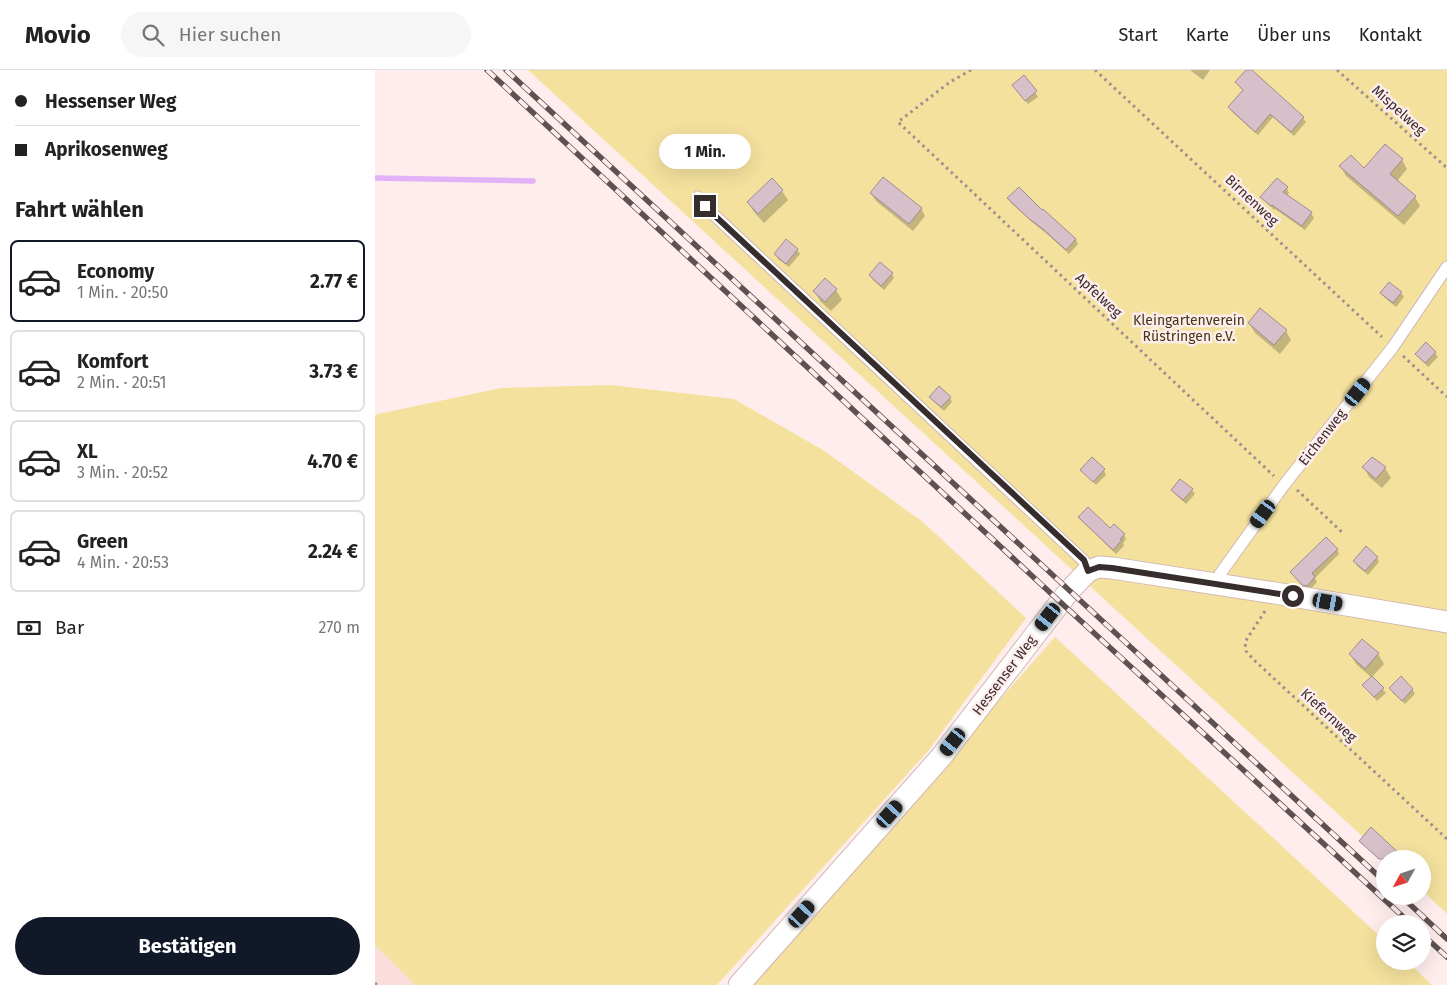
<!DOCTYPE html>
<html lang="de">
<head>
<meta charset="utf-8">
<style>
	:root { --surface:#fff; --page:#f6f6f6; --text:#222; --muted:#767676; --line:#e0e0e0; --accent:#111827 }
	body { margin:0; font-family:"Fira Sans",sans-serif; background:var(--page); color:var(--text); height:100vh; display:flex; flex-direction:column; font-size:19px; white-space:nowrap }
	* { box-sizing:border-box; margin:0 }
	p { font-size:16px; color:var(--muted) }
	.icon { flex:none; width:28px; height:28px; fill:none; stroke:currentColor; stroke-width:2; stroke-linecap:round; stroke-linejoin:round }
	.map { position:relative; flex:1; overflow:hidden }
	.details { display:flex; flex-direction:column; background:var(--surface); width:375px }
	.details>* { flex:none }
	.guide { display:grid; align-content:center; height:110px; padding:0 15px; background:var(--surface) }
	.needle { width:32px; rotate:230deg }
	.tools { position:absolute; left:1001px; top:780px; display:grid; gap:10px }
	.tools a { display:grid; place-items:center; width:55px; height:55px; border-radius:50%; background:var(--surface); box-shadow:0 5px 20px #0002; font-size:25px }
	.end { position:absolute; width:22px; height:22px; margin:-11px; border:6px solid #372d2c; background:#fff; box-shadow:0 0 0 2px #fff }
	.from { border-radius:50% }
	.bubble { position:absolute; height:35px; border-radius:18px; background:var(--surface); box-shadow:0 5px 20px #0002; font-size:16px; font-weight:700; line-height:35px; text-align:center }
	.car { position:absolute; width:15px; height:30px; margin:-15px -8px; border-radius:6px; box-shadow:0 0 4px 1px #0007; background:linear-gradient(#222 24%,#8ab4d8 0 40%,#222 0 76%,#8ab4d8 0 86%,#222 0) }
	.guide b { display:flex; align-items:center; gap:18px; height:48px; font-size:19px }
	.guide b+b { border-top:1px solid var(--line) }
	.guide i { width:12px; height:12px; background:var(--text) }
	ul { padding:0; list-style:none }
	li { display:flex; align-items:center; gap:15px; height:82px; margin:0 10px 8px; padding:0 5px; border:2px solid var(--line); border-radius:8px }
	li div { flex:1 }
	li b { display:block; font-size:19px }
	li em { font-style:normal; font-weight:700 }
	li.active { border-color:var(--accent) }
	li>.icon { width:45px; height:45px; stroke-width:1.5 }
	h2 { padding:0 15px; font-size:22px; line-height:60px }
	.pay { display:flex; align-items:center; gap:12px; height:55px; padding:0 15px; font-size:19px }
	.pay p { margin-inline-start:auto }
	.cta { display:flex; gap:10px; margin-top:auto; padding:10px 15px }
	.cta a { flex:1; height:58px; border-radius:30px; background:var(--accent); color:#fff; font-size:20px; font-weight:700; line-height:58px; text-align:center }
	header { display:flex; align-items:center; gap:30px; box-sizing:border-box; height:70px; padding:0 25px; background:var(--surface); border-bottom:1px solid var(--line) }
	header strong { font-size:24px }
	nav { display:flex; gap:28px; margin-inline-start:auto; font-size:18px }
	.search { width:350px; height:45px; background:var(--page); display:flex; align-items:center; gap:12px; box-sizing:border-box; padding:0 18px; border-radius:28px; color:var(--muted); font-size:19px }
	main { display:flex; flex:1; min-height:0 }
	.map>svg:first-child { display:block }
	.built { fill:#fbdedc }
	.green { fill:#f4e19e }
	.shadow { fill:#0003 }
	.lines { fill:none; stroke-linecap:round; stroke-linejoin:round }
	.stream { stroke:#e2b1f8; stroke-width:5.5 }
	.building { fill:#d8c0ca; stroke:#a08a94 }
	.service-casing { stroke:#d1b8b5; stroke-width:13 }
	.minor-casing { stroke:#d1b8b5; stroke-width:23 }
	.path { stroke:#9c8f8e; stroke-width:3; stroke-dasharray:2.5 4; stroke-linecap:butt }
	.service { stroke:#fff; stroke-width:11 }
	.minor { stroke:#fff; stroke-width:21 }
	.rail-casing { stroke:#5d5251; stroke-width:5.5 }
	.rail { stroke:#feedec; stroke-width:4; stroke-dasharray:11; stroke-linecap:butt }
	.route { stroke:#372d2c; stroke-width:6 }
	.labels { text-anchor:middle; stroke-width:5; stroke-linejoin:round; paint-order:stroke }
	.street-label { font-size:14px; fill:#372d2c; stroke:#feedec }
	.park-label { font-size:14px; fill:#423813; stroke:#feedec }
</style>
</head>
<body>
<header>
<strong>Movio</strong>
<div class="search"><svg class="icon" aria-label="search" viewBox="0 0 24 24"><circle cx="10" cy="10" r="6"/><path d="M15 15l6 6"/></svg>Hier suchen</div>
<nav><a>Start</a><a>Karte</a><a>Über uns</a><a>Kontakt</a></nav>
</header>
<main>
<section class="details">
<div class="guide">
<b><i class="from"></i>Hessenser Weg</b>
<b><i></i>Aprikosenweg</b>
</div>
<h2>Fahrt wählen</h2>
<ul>
<li class="active"><svg class="icon" aria-label="car" viewBox="0 0 24 24"><path d="M5 17H2v-5l4-1 3-4h7l3 4 3 1v5h-3M9 17h6M6 11h13"/><circle cx="7" cy="17" r="2"/><circle cx="17" cy="17" r="2"/></svg><div><b>Economy</b><p>1 Min. · 20:50</p></div><em>2.77 €</em></li>
<li><svg class="icon" aria-label="car" viewBox="0 0 24 24"><path d="M5 17H2v-5l4-1 3-4h7l3 4 3 1v5h-3M9 17h6M6 11h13"/><circle cx="7" cy="17" r="2"/><circle cx="17" cy="17" r="2"/></svg><div><b>Komfort</b><p>2 Min. · 20:51</p></div><em>3.73 €</em></li>
<li><svg class="icon" aria-label="car" viewBox="0 0 24 24"><path d="M5 17H2v-5l4-1 3-4h7l3 4 3 1v5h-3M9 17h6M6 11h13"/><circle cx="7" cy="17" r="2"/><circle cx="17" cy="17" r="2"/></svg><div><b>XL</b><p>3 Min. · 20:52</p></div><em>4.70 €</em></li>
<li><svg class="icon" aria-label="car" viewBox="0 0 24 24"><path d="M5 17H2v-5l4-1 3-4h7l3 4 3 1v5h-3M9 17h6M6 11h13"/><circle cx="7" cy="17" r="2"/><circle cx="17" cy="17" r="2"/></svg><div><b>Green</b><p>4 Min. · 20:53</p></div><em>2.24 €</em></li>
</ul>
<div class="pay"><svg class="icon" aria-label="cash" viewBox="0 0 24 24"><path d="M3 7h18v10H3z"/><circle cx="12" cy="12" r="2"/></svg>Bar<p>270 m</p></div>
<div class="cta"><a>Bestätigen</a></div>
</section>
<div class="map">
<svg width="1072" height="915" viewBox="0 0 1072 915">
	<rect width="100%" height="100%" fill="#feedec"/>
	<path class="built" d="M0,875l40,40h-40z"/>
	<g class="green">
		<path d="M153,0h919v844l-24,-23v-32h-36z"/>
		<path d="M236,315l123,14 89,51 100,72 103,96 -98,133 -211,234h-302l-40,-40v-530l3,-1 123,-26z"/>
		<path d="M680,567l330,304v20h22l25,24h-683z"/>
	</g>
	<g class="shadow">
		<path d="M815,0h20l-7,10z"/>
		<path d="M873,0h2l53,48 3,4 -12,14 -21,-19 -15,18 -26,-23 -3,-4 14,-17 -7,-8z"/>
		<path d="M641,19l19,3 3,5 -10,7z"/>
		<path d="M1027,90l5,9 -10,12 18,16 5,9 -16,19 -58,-49 -5,-9 23,3z"/>
		<path d="M902,110l10,8 2,5 -2,3 24,17 3,5 -9,12 -30,-21 -1,1 -9,-9 -3,-4z"/>
		<path d="M407,121l6,9 -24,23 -10,-11 -6,-10z"/>
		<path d="M496,123l50,15 4,8 -12,15 -37,-30z"/>
		<path d="M634,128l33,14 34,27 2,5 -9,10 -22,-20 -15,-12 -21,-19z"/>
		<path d="M422,180l3,4 -11,13 -11,-8 -2,-5z"/>
		<path d="M517,204l2,4 -10,12 -11,-10 -3,-5z"/>
		<path d="M461,220l6,10 -11,11 -11,-10 -5,-9z"/>
		<path d="M1007,223h19l3,4 -8,10 -12,-10z"/>
		<path d="M874,253l37,8 5,9 -11,14 -25,-21z"/>
		<path d="M1060,283l3,4 -10,10 -12,-13z"/>
		<path d="M556,327l19,1 2,4 -8,9 -11,-10z"/>
		<path d="M998,388l12,10 6,10 -9,10 -13,-11 -5,-10z"/>
		<path d="M717,389l12,11 2,5 -10,10 -11,-11 -3,-4z"/>
		<path d="M798,420h19l3,4 -9,10 -11,-10z"/>
		<path d="M705,447l44,18 2,4 -3,4 1,3 -8,8 -34,-33z"/>
		<path d="M962,479l2,5 -24,24 2,4 -7,8 -4,-1 -15,-17z"/>
		<path d="M1002,488l2,4 -11,13 -11,-9 -2,-5z"/>
		<path d="M975,584h28l6,10 -12,13 14,16 -9,8 -13,-15 8,-8 -16,-14z"/>
		<path d="M1015,619h22l3,5 -10,10 -12,-11z"/>
		<path d="M1031,781l8,8h-16z"/>
	</g>
	<g class="lines">
		<path class="stream" d="M0,108l158,3"/>
	</g>
	<g class="building">
		<path d="M871,0h6l52,47 -13,15 -21,-18 -15,18 -27,-25 15,-17 -8,-8z"/>
		<path d="M649,5l13,16 -12,10 -13,-16z"/>
		<path d="M1010,74l18,15 -13,15 26,22 -18,20 -59,-50 12,-11 13,13z"/>
		<path d="M508,107l39,31 -13,16 -39,-31z"/>
		<path d="M397,108l11,12 -25,24 -11,-12z"/>
		<path d="M902,108l11,9 -5,5 29,20 -10,14 -30,-21 -1,1 -11,-9z"/>
		<path d="M644,117l23,23 1,-1 33,30 -10,11 -23,-21 -15,-11 -21,-20z"/>
		<path d="M411,169l12,10 -12,15 -12,-10z"/>
		<path d="M505,192l13,11 -12,13 -12,-11z"/>
		<path d="M450,208l12,11 -12,13 -12,-11z"/>
		<path d="M1014,212l13,10 -9,11 -13,-10z"/>
		<path d="M885,238l27,22 -13,15 -26,-22z"/>
		<path d="M1051,272l10,10 -11,11 -10,-9z"/>
		<path d="M564,316l12,11 -10,10 -12,-10z"/>
		<path d="M717,387l13,12 -12,13 -13,-12z"/>
		<path d="M997,387l14,10 -10,12 -14,-12z"/>
		<path d="M805,409l13,10 -10,11 -12,-10z"/>
		<path d="M713,437l22,21 4,-4 11,10 -5,5 2,1 -9,10 -35,-33z"/>
		<path d="M951,467l12,12 -26,24 3,4 -8,9 -5,-1 -12,-13z"/>
		<path d="M991,476l12,11 -13,14 -12,-10z"/>
		<path d="M987,569l17,14 -14,16 -16,-15z"/>
		<path d="M997,606l12,12 -10,9 -12,-12z"/>
		<path d="M1026,606l12,13 -11,12 -13,-13z"/>
		<path d="M996,757l34,32h-26l-20,-18z"/>
	</g>
	<g class="lines">
		<defs>
			<g id="service">
				<path d="M323,127l15,17 371,347 4,10"/>
				<path d="M843,514l2,-10 64,-89 109,-138 54,-80"/>
			</g>
			<path id="minor" d="M364,915l202,-228 128,-166 19,-20 11,-4 13,1 163,25 172,29"/>
		</defs>
		<use href="#service" class="service-casing"/>
		<use href="#minor" class="minor-casing"/>
		<g class="path">
			<path d="M596,0l-21,12 -52,40 376,354"/>
			<path d="M720,0l287,267"/>
			<path d="M962,0l110,98"/>
			<path d="M1028,286l44,41"/>
			<path d="M922,420l47,44"/>
			<path d="M890,541l-20,31 1,9 8,9 193,179"/>
			<path d="M0,913l2,2"/>
		</g>
		<use href="#service" class="service"/>
		<use href="#minor" class="minor"/>
		<defs>
			<g id="rail">
				<path d="M112,0l570,529 354,325"/>
				<path d="M131,0l879,812"/>
				<path d="M1026,826l46,43"/>
				<path d="M1048,865l24,22"/>
			</g>
		</defs>
		<use href="#rail" class="rail-casing"/>
		<use href="#rail" class="rail"/>
	</g>
	<g class="lines">
		<path class="route" d="M330,136l8,8 371,346 4,11 11,-4 13,1 181,28"/>
	</g>
	<g class="labels">
		<g class="street-label">
			<text transform="translate(1024 40) rotate(42)" y="5">Mispelweg</text>
			<text transform="translate(877 130) rotate(43)" y="5">Birnenweg</text>
			<text transform="translate(724 225) rotate(43)" y="5">Apfelweg</text>
			<text transform="translate(947 367) rotate(-52)" y="5">Eichenweg</text>
			<text transform="translate(629 605) rotate(-53)" y="5">Hessenser Weg</text>
			<text transform="translate(954 645) rotate(43)" y="5">Kiefernweg</text>
		</g>
		<g class="park-label">
			<text x="814" y="255">Kleingartenverein<tspan x="814" dy="16">Rüstringen e.V.</tspan></text>
		</g>
	</g>
</svg>
<div class="tools">
<a><svg class="needle" viewBox="-14 -14 28 28"><path d="M0-13l5 13h-10z" fill="#e53935"/><path d="M0 13l5-13h-10z" fill="#767676"/></svg></a>
<a><svg class="icon" aria-label="layers" viewBox="0 0 24 24"><path d="M12 4l9 5-9 5-9-5zM3 14l9 5 9-5"/></svg></a>
</div>
<i class="end from" style="left:918px;top:526px"></i>
<i class="end" style="left:330px;top:136px"></i>
<div class="bubble" style="left:284px;top:64px;width:92px">1 Min.</div>
<i class="car" style="left:983px;top:322px;rotate:38deg"></i>
<i class="car" style="left:888px;top:444px;rotate:216deg"></i>
<i class="car" style="left:953px;top:532px;rotate:100deg"></i>
<i class="car" style="left:673px;top:547px;rotate:218deg"></i>
<i class="car" style="left:578px;top:672px;rotate:218deg"></i>
<i class="car" style="left:515px;top:744px;rotate:42deg"></i>
<i class="car" style="left:427px;top:844px;rotate:42deg"></i>
</div>
</main>
</body>
</html>
